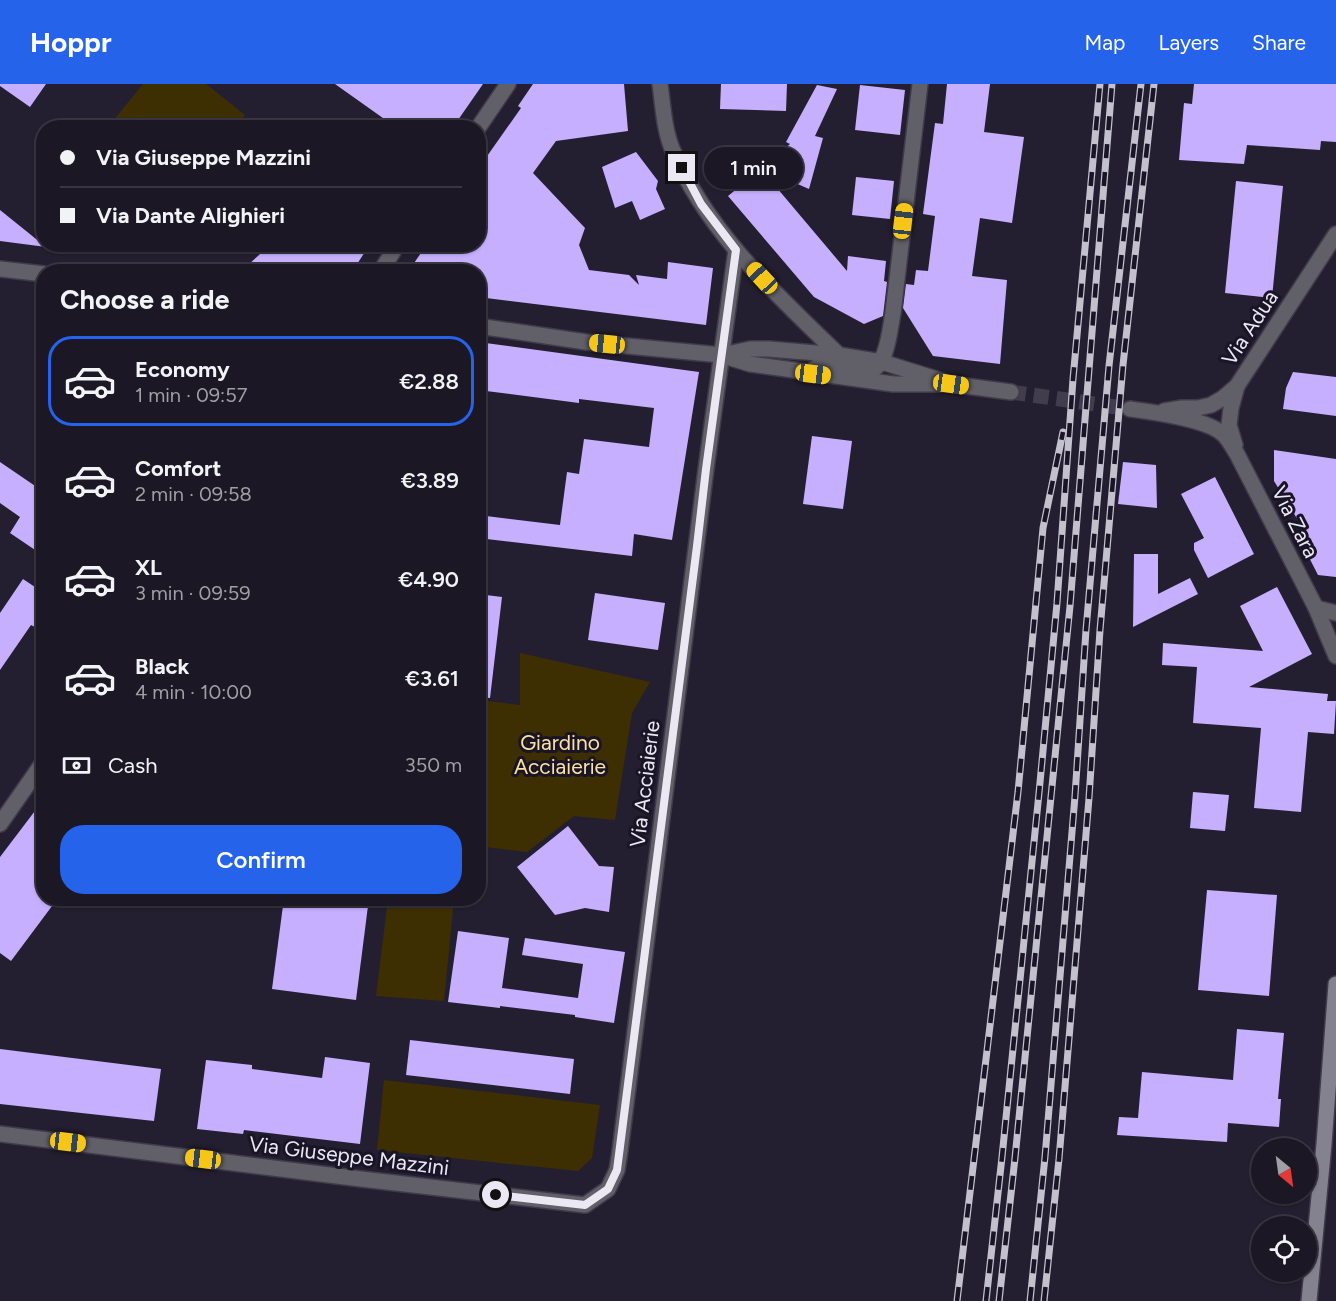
<!DOCTYPE html>
<html lang="en">
<head>
<meta charset="utf-8">
<style>
	:root { --surface:#1b1724; --page:#24202c; --text:#f1f3f6; --muted:#a09fa6; --line:#393641; --accent:#2563eb }
	body { margin:0; font-family:Figtree,sans-serif; background:var(--page); color:var(--text); height:100vh; display:flex; flex-direction:column; font-size:22px; white-space:nowrap }
	* { box-sizing:border-box; margin:0 }
	p { font-size:20px; color:var(--muted) }
	.icon { flex:none; width:33px; height:33px; fill:none; stroke:currentColor; stroke-width:2; stroke-linecap:round; stroke-linejoin:round }
	.map { position:relative; flex:1; overflow:hidden }
	.drawer { position:absolute; left:36px; top:180px; width:450px; height:642px; display:flex; flex-direction:column; background:var(--surface); border-radius:24px; box-shadow:0 2px 4px #0004,0 0 0 2px var(--line) }
	.drawer>* { flex:none }
	.guide { position:absolute; left:36px; top:36px; width:450px; height:132px; border-radius:24px; box-shadow:0 2px 4px #0004,0 0 0 2px var(--line); display:grid; align-content:center; height:132px; padding:0 24px; background:var(--surface) }
	.needle { width:39px; rotate:151deg }
	.controls { position:absolute; left:1251px; top:1054px; display:grid; gap:12px }
	.controls a { display:grid; place-items:center; width:66px; height:66px; border-radius:50%; background:var(--surface); box-shadow:0 2px 4px #0004,0 0 0 2px var(--line); font-size:30px }
	.end { position:absolute; width:27px; height:27px; margin:-14px; border:8px solid #ebe8f4; background:#111; box-shadow:0 0 0 3px #111 }
	.from { border-radius:50% }
	.bubble { position:absolute; height:42px; border-radius:21px; background:var(--surface); box-shadow:0 2px 4px #0004,0 0 0 2px var(--line); font-size:20px; font-weight:600; line-height:42px; text-align:center }
	.car { position:absolute; width:18px; height:36px; margin:-18px -9px; border-radius:8px; box-shadow:0 0 4px 2px #0007; background:linear-gradient(#f5c518 24%,#345 0 40%,#f5c518 0 76%,#345 0 86%,#f5c518 0) }
	.guide b { display:flex; align-items:center; gap:21px; height:57px; font-size:22px }
	.guide b+b { border-top:2px solid var(--line) }
	.guide i { width:15px; height:15px; background:var(--text) }
	ul { padding:0; list-style:none }
	li { display:flex; align-items:center; gap:18px; height:90px; margin:0 12px 9px; padding:0 12px; border:3px solid transparent; border-radius:24px }
	li div { flex:1 }
	li b { display:block; font-size:22px }
	li em { font-style:normal; font-weight:600 }
	li.selected { border-color:var(--accent) }
	li>.icon { width:54px; height:54px; stroke-width:1.5 }
	h2 { padding:0 24px; font-size:27px; line-height:72px }
	.pay { display:flex; align-items:center; gap:15px; height:66px; padding:0 24px; font-size:22px }
	.pay p { margin-inline-start:auto }
	.button { display:flex; gap:12px; margin-top:auto; padding:12px 24px }
	.button a { flex:1; height:69px; border-radius:24px; background:var(--accent); color:#fff; font-size:24px; font-weight:600; line-height:69px; text-align:center }
	header { display:flex; align-items:center; gap:36px; box-sizing:border-box; height:84px; padding:0 30px; background:var(--accent); color:#fff }
	header strong { font-size:28px }
	nav { display:flex; gap:33px; margin-inline-start:auto; font-size:21px }
	.map>svg:first-child { display:block }
	.green { fill:#3e2f03 }
	.building { fill:#c6afff }
	.lines { fill:none; stroke-linecap:round; stroke-linejoin:round }
	.minor-tunnel { stroke:#423d4d; stroke-width:15; stroke-dasharray:15 8; stroke-linecap:butt }
	.minor-casing { stroke:#403b4b; stroke-width:18 }
	.secondary-casing { stroke:#403b4b; stroke-width:18 }
	.minor { stroke:#615f68; stroke-width:15 }
	.secondary { stroke:#858290; stroke-width:15 }
	.rail-casing { stroke:#c4c1ce; stroke-width:7 }
	.rail { stroke:#1a1526; stroke-width:4.5; stroke-dasharray:14; stroke-linecap:butt }
	.route { stroke:#ebe8f4; stroke-width:8 }
	.labels { text-anchor:middle; stroke-width:6; stroke-linejoin:round; paint-order:stroke }
	.street-label { font-size:21px; fill:#ebe8f4; stroke:#1a1526 }
	.park-label { font-size:21px; fill:#fbe2a2; stroke:#1a1526 }
</style>
</head>
<body>
<header>
<strong>Hoppr</strong>
<nav><a>Map</a><a>Layers</a><a>Share</a></nav>
</header>
<div class="map">
<svg width="1336" height="1217" viewBox="0 0 1336 1217">
	<rect width="100%" height="100%" fill="#241f30"/>
	<g class="green">
		<path d="M143,0h63l39,31 -10,12h-127z"/>
		<path d="M520,569l130,29 -18,31 -17,107 -41,-4 -47,36 -49,-6 1,-146 41,5z"/>
		<path d="M388,815h66l-10,102 -68,-5z"/>
		<path d="M384,996l216,25 -8,53 -14,13 -201,-21z"/>
	</g>
	<g class="building">
		<path d="M0,0h46l-16,23 -30,-21z"/>
		<path d="M335,0h148l-25,36 -2,-2 -7,10h-52z"/>
		<path d="M533,0h91l4,47 -72,10 -23,32 52,55 -6,17 10,25 40,5 10,10 -3,-10 31,4 1,-17 45,6 -7,57 -228,-28v-25h-70l19,-28h51v-75l43,-61 -3,-2z"/>
		<path d="M721,0h66l-1,27 -66,-2z"/>
		<path d="M947,0h43l-6,48 40,5 -12,86 -32,-5 -8,58 35,4 -7,84 -67,-8 -30,-48 3,-24 8,1 2,-15 12,1 7,-55 -12,-2 12,-91 8,1z"/>
		<path d="M1194,0h142v58l-15,-1 -1,9 -73,-5 -3,19 -65,-4 5,-57 8,1z"/>
		<path d="M817,1l20,4 -22,47 8,2 -14,51 -39,-17 11,-20 9,-8 -4,-2z"/>
		<path d="M860,1l45,5 -5,45 -45,-5z"/>
		<path d="M636,68l22,29 -2,8 9,20 -25,11 -8,-19 -17,7 -13,-41z"/>
		<path d="M761,85l86,102 1,-15 38,5 -2,20 3,1 -4,34 -19,8 -50,-27 -86,-101z"/>
		<path d="M856,93l38,4 -4,38 -38,-4z"/>
		<path d="M1236,97l47,5 -11,112 -47,-5z"/>
		<path d="M0,126l46,37 -46,-6z"/>
		<path d="M271,160h99l-18,28h-26l-78,-7z"/>
		<path d="M478,258l221,30 -27,168 -38,-6 -2,22 -154,-18v-23l82,10 7,-53 12,2 5,-35 65,8 5,-39 -75,-9v4l-101,-13z"/>
		<path d="M1293,288l43,5v39l-53,-7 3,-21z"/>
		<path d="M812,352l40,5 -9,68 -40,-5z"/>
		<path d="M1274,366l62,9v118l-18,-2 -21,-41 7,-4 -30,-49z"/>
		<path d="M0,378l44,30v64l-34,-23 10,-16 -20,-14z"/>
		<path d="M1123,378l33,3 1,43 -39,-4z"/>
		<path d="M1215,393l39,77 -46,24 -14,-28v-7l10,-5 -23,-44z"/>
		<path d="M1134,470h24v40l32,-16 8,16 -65,33z"/>
		<path d="M23,495l21,14v22l-9,12 -4,-2 -31,45v-57z"/>
		<path d="M1277,503l35,67 -63,33 79,7 -1,7h9l-2,33 -26,-2 -7,80 -47,-4 7,-80 -68,-5 4,-56 -35,-2 1,-22 100,8 -23,-45z"/>
		<path d="M595,509l70,10 -7,47 -70,-10z"/>
		<path d="M478,510l24,3 -12,101 -12,-1z"/>
		<path d="M1193,708l36,3 -4,36 -35,-3z"/>
		<path d="M44,715v99h14l-47,63 -11,-8v-96z"/>
		<path d="M568,742l31,40 15,1 -5,45 -24,-4 -30,7 -38,-48z"/>
		<path d="M1207,806l70,5 -8,101 -71,-6z"/>
		<path d="M284,814h85l-13,102 -84,-11z"/>
		<path d="M458,847l51,7 -7,50 76,10 5,-34 -61,-9 3,-17 100,14 -11,71 -39,-6v-2l-75,-9v2l-52,-6z"/>
		<path d="M1237,945l47,4 -6,66h3l-2,28 -51,-4 -1,19 -110,-7 2,-18 19,1 4,-46 91,8z"/>
		<path d="M410,956l164,19 -4,35 -164,-19z"/>
		<path d="M0,965l161,20 -7,52 -154,-17z"/>
		<path d="M325,973l45,6 -10,81 -116,-14 -1,4 -46,-5 9,-69 46,5v4l70,9z"/>
	</g>
	<g class="lines">
		<path class="minor-tunnel" d="M1011,308l119,17"/>
		<defs>
			<g id="minor">
				<path d="M660,0c3,22 4,46 13,67 35,82 103,143 166,204"/>
				<path d="M478,44l30,-44"/>
				<path d="M0,185l44,5"/>
				<path d="M380,188l18,-28"/>
				<path d="M478,242l108,16 135,13 29,9 143,20h58l60,8"/>
				<path d="M722,271l28,-6h19l70,6 43,7 61,19"/>
				<path d="M808,289l10,-7 6,-2c14,2 30,8 43,7 20,0 23,-43 26,-58l27,-229"/>
				<path d="M1130,325c23,3 78,10 94,26 5,5 9,13 13,19l79,154 20,48"/>
				<path d="M1164,327l18,-3h16l13,-3 12,-7 14,-12"/>
				<path d="M1235,361l-6,-20 2,-17 6,-22 99,-152"/>
				<path d="M1316,524l20,5"/>
				<path d="M0,740l44,-63"/>
				<path d="M0,1050l361,45 224,26 23,-16 9,-19 3,-19 86,-682 30,-219"/>
			</g>
			<path id="secondary" d="M1309,1217l15,-157 12,-160"/>
		</defs>
		<use href="#minor" class="minor-casing"/>
		<use href="#secondary" class="secondary-casing"/>
		<use href="#minor" class="minor"/>
		<use href="#secondary" class="secondary"/>
		<defs>
			<g id="rail">
				<path d="M957,1217l61,-509 25,-264 20,-96"/>
				<path d="M986,1217l16,-144 37,-364 18,-190 16,-224 27,-295"/>
				<path d="M999,1217l16,-143 55,-552 42,-522"/>
				<path d="M1030,1217l15,-144 30,-361 11,-166 23,-264 32,-282"/>
				<path d="M1044,1217l15,-142 30,-361 11,-168 23,-265 31,-281"/>
			</g>
		</defs>
		<use href="#rail" class="rail-casing"/>
		<use href="#rail" class="rail"/>
	</g>
	<g class="lines">
		<path class="route" d="M496,1111l89,10 23,-16 9,-19 80,-624 9,-77 30,-219 -35,-46 -19,-36"/>
	</g>
	<g class="labels">
		<g class="street-label">
			<text transform="translate(1250 244) rotate(-57)" y="7">Via Adua</text>
			<text transform="translate(1295 438) rotate(63)" y="7">Via Zara</text>
			<text transform="translate(645 700) rotate(-83)" y="7">Via Acciaierie</text>
			<text transform="translate(349 1072) rotate(7)" y="7">Via Giuseppe Mazzini</text>
		</g>
		<g class="park-label">
			<text x="560" y="666">Giardino<tspan x="560" dy="24">Acciaierie</tspan></text>
		</g>
	</g>
</svg>
<div class="controls">
<a><svg class="needle" viewBox="-14 -14 28 28"><path d="M0-13l5 13h-10z" fill="#e53935"/><path d="M0 13l5-13h-10z" fill="#a09fa6"/></svg></a>
<a><svg class="icon" aria-label="locate" viewBox="0 0 24 24"><circle cx="12" cy="12" r="6"/><path d="M12 2v4M12 18v4M2 12h4M18 12h4"/></svg></a>
</div>
<i class="end from" style="left:496px;top:1111px"></i>
<i class="end" style="left:682px;top:84px"></i>
<div class="bubble" style="left:704px;top:63px;width:99px">1 min</div>
<i class="car" style="left:903px;top:137px;rotate:7deg"></i>
<i class="car" style="left:762px;top:194px;rotate:317deg"></i>
<i class="car" style="left:607px;top:260px;rotate:276deg"></i>
<i class="car" style="left:813px;top:290px;rotate:97deg"></i>
<i class="car" style="left:951px;top:300px;rotate:98deg"></i>
<i class="car" style="left:68px;top:1058px;rotate:97deg"></i>
<i class="car" style="left:203px;top:1075px;rotate:277deg"></i>
<div class="guide">
<b><i class="from"></i>Via Giuseppe Mazzini</b>
<b><i></i>Via Dante Alighieri</b>
</div>
<section class="drawer">
<h2>Choose a ride</h2>
<ul>
<li class="selected"><svg class="icon" aria-label="car" viewBox="0 0 24 24"><path d="M5 17H2v-5l4-1 3-4h7l3 4 3 1v5h-3M9 17h6M6 11h13"/><circle cx="7" cy="17" r="2"/><circle cx="17" cy="17" r="2"/></svg><div><b>Economy</b><p>1 min · 09:57</p></div><em>€2.88</em></li>
<li><svg class="icon" aria-label="car" viewBox="0 0 24 24"><path d="M5 17H2v-5l4-1 3-4h7l3 4 3 1v5h-3M9 17h6M6 11h13"/><circle cx="7" cy="17" r="2"/><circle cx="17" cy="17" r="2"/></svg><div><b>Comfort</b><p>2 min · 09:58</p></div><em>€3.89</em></li>
<li><svg class="icon" aria-label="car" viewBox="0 0 24 24"><path d="M5 17H2v-5l4-1 3-4h7l3 4 3 1v5h-3M9 17h6M6 11h13"/><circle cx="7" cy="17" r="2"/><circle cx="17" cy="17" r="2"/></svg><div><b>XL</b><p>3 min · 09:59</p></div><em>€4.90</em></li>
<li><svg class="icon" aria-label="car" viewBox="0 0 24 24"><path d="M5 17H2v-5l4-1 3-4h7l3 4 3 1v5h-3M9 17h6M6 11h13"/><circle cx="7" cy="17" r="2"/><circle cx="17" cy="17" r="2"/></svg><div><b>Black</b><p>4 min · 10:00</p></div><em>€3.61</em></li>
</ul>
<div class="pay"><svg class="icon" aria-label="cash" viewBox="0 0 24 24"><path d="M3 7h18v10H3z"/><circle cx="12" cy="12" r="2"/></svg>Cash<p>350 m</p></div>
<div class="button"><a>Confirm</a></div>
</section>
</div>
</body>
</html>
